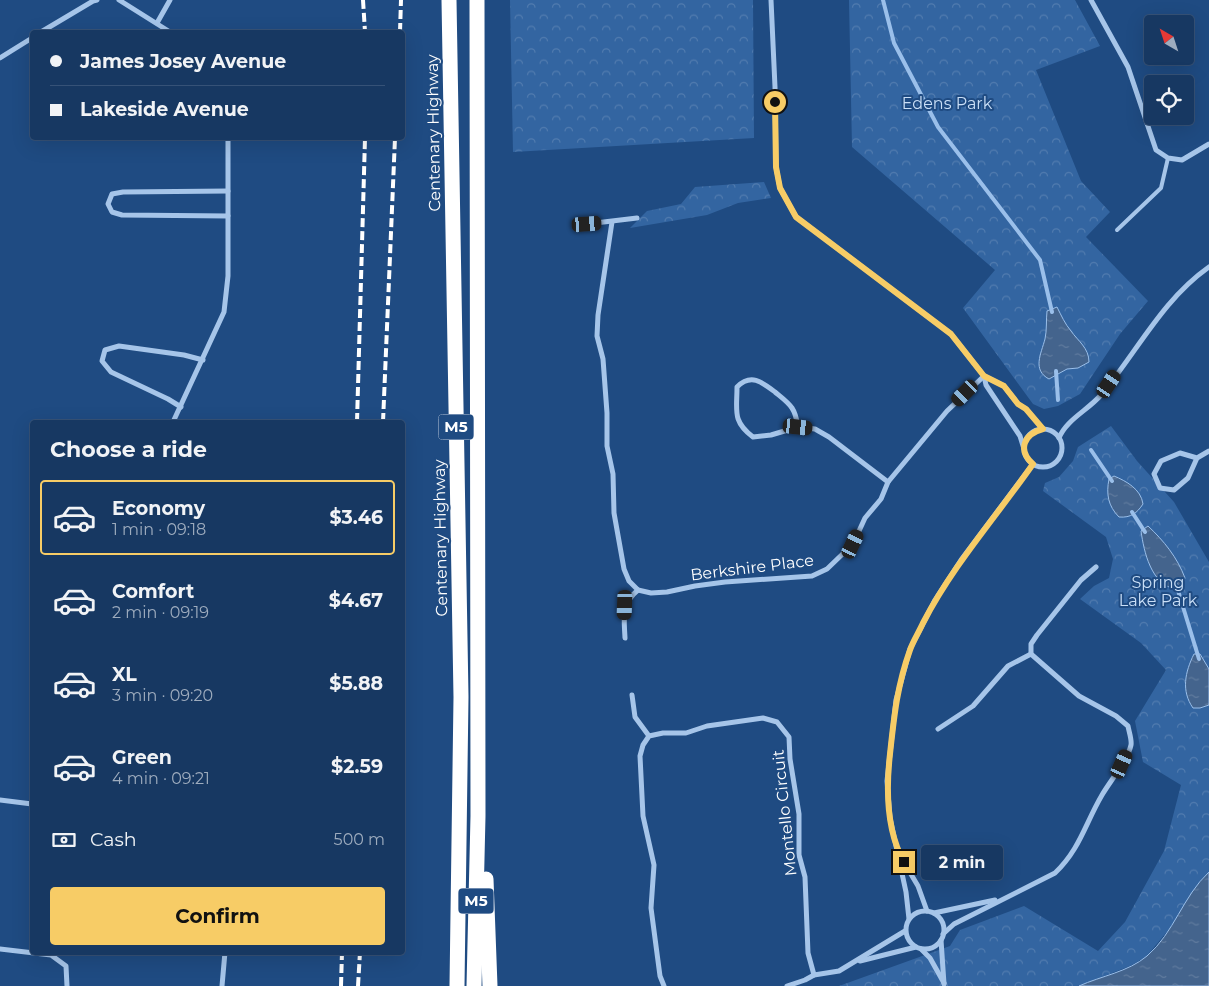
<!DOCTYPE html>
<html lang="en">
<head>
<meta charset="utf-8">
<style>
	:root { --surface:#173862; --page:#203f68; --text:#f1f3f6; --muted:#9eacbe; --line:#365277; --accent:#f7cc66 }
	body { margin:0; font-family:Montserrat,sans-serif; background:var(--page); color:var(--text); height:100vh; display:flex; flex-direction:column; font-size:19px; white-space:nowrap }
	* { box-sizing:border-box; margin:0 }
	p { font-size:16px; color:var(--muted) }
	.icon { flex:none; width:28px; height:28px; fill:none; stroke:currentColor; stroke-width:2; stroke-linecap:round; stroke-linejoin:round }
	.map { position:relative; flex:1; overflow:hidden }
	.drawer { position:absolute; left:30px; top:420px; width:375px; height:535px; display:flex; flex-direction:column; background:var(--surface); border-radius:5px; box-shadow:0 5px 20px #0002,0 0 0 1px var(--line) }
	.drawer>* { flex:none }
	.hud { position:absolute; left:30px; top:30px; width:375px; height:110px; border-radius:5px; box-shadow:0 5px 20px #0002,0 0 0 1px var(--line); display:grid; align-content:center; height:110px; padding:0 20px; background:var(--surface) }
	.needle { width:32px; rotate:321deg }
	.fabs { position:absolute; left:1144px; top:15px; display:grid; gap:10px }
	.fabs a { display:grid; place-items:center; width:50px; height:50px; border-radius:5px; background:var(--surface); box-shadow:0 5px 20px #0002,0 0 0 1px var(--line); font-size:25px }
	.end { position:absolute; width:22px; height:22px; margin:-11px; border:6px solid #f7cc66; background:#111; box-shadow:0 0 0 2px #111 }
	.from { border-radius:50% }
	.bubble { position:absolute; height:35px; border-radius:5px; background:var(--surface); box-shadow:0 5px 20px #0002,0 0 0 1px var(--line); font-size:16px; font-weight:700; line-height:35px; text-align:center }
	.car { position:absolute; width:15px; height:30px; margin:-15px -8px; border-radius:6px; box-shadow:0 0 4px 1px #0007; background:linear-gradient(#222 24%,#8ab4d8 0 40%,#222 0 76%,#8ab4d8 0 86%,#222 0) }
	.hud b { display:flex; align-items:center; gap:18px; height:48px; font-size:19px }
	.hud b+b { border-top:1px solid var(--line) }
	.hud i { width:12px; height:12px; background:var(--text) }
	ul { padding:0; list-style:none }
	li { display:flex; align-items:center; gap:15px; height:75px; margin:0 10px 8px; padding:0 10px; border:2px solid transparent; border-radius:5px }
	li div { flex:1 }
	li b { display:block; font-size:19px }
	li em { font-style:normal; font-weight:700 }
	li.selected { border-color:var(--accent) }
	li>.icon { width:45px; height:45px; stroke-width:1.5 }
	h2 { padding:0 20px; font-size:22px; line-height:60px }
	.pay { display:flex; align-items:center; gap:12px; height:55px; padding:0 20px; font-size:19px }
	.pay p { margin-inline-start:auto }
	.action { display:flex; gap:10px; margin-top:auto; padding:10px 20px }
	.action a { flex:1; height:58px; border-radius:5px; background:var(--accent); color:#111; font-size:20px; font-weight:700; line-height:58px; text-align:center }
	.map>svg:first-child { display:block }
	.forest { fill:url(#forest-crowns) }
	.water { fill:url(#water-ripples); stroke:#9abfea }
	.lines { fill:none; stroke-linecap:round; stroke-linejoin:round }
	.stream { stroke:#9abfea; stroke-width:4 }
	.lane { stroke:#a6c5e9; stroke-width:4 }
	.street { stroke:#a6c5e9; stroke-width:5 }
	.highway { stroke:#fff; stroke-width:15 }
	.rail { stroke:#fff; stroke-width:4; stroke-dasharray:9 4; stroke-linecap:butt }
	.route { stroke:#f7cc66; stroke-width:6 }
	.labels { text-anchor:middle; stroke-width:4; stroke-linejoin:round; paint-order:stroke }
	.shield { fill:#1f4b82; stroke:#bcc9da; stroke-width:1 }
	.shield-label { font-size:15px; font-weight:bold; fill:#fff }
	.park-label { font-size:16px; fill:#cadff7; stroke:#1f4b82 }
	.street-label { font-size:16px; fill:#fff; stroke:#1f4b82 }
</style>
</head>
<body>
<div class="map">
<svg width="1209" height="986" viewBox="0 0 1209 986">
	<defs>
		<pattern id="forest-crowns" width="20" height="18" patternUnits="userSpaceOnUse" patternTransform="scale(1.25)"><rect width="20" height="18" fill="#3365a1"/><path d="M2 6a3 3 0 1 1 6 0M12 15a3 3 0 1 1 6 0" fill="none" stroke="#527caf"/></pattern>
		<pattern id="water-ripples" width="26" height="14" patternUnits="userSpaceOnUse" patternTransform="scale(1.25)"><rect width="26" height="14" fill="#44648d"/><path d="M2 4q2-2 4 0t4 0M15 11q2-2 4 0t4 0" fill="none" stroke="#607b9e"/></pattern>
	</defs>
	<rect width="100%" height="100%" fill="#1f4b82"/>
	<g class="forest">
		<path d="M510,0h243l1,138 -241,14z"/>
		<path d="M849,0h226l25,46 -64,24 45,111 29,31 -24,25 62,64 -28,33 -40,60 -22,12 -14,3 -11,-5 -70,-96 32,-38 -143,-123z"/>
		<path d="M764,182l7,16 -33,5 -31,12 -77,13 17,-17 34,-7 14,-17z"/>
		<path d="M1111,426l26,35 37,41 35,60v310l-7,7 -27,43 -29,35 -16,9 -51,20h-240l111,-40 10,-16 64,-24 74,45 27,-29 39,-71 17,-66 -38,-23 -8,-41 31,-51 -25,-27 -61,-44 14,-13 15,-8 4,-19 -7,-22 -63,-46 2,-8 14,-6 14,-16 5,-14z"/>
	</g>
	<g class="water">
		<path d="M1057,307c4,8 8,17 14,24 7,10 18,17 18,31l-11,6 -11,1 -18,10c-17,-9 -8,-25 -4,-40 2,-9 1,-19 2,-28z"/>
		<path d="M1114,476c12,5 27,13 29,28 -6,9 -12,14 -24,13 -11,-11 -13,-23 -10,-38z"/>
		<path d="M1148,526c16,15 29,31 37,52l-2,5 -8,6c-24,-5 -31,-37 -34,-58z"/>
		<path d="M1194,654h6l9,15v36l-9,3h-7c-12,-17 -8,-36 1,-54z"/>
		<path d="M1209,872v114h-130c22,-10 49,-14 68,-30 27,-23 36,-60 62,-84z"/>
	</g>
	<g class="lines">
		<g class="stream">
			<path d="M883,0l11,43 44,84 102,133 12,52"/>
			<path d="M1056,371l2,29"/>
			<path d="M1091,450l21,31"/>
			<path d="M1132,512l13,20"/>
			<path d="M1176,584l23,75"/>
		</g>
		<path class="lane" d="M1117,230l44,-42 7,-30"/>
		<g class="street">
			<path d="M119,0l51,32"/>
			<path d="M771,0l4,87 1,80 4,21 16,29 155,117 33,42 2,9 34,51 4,13"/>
			<path d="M1091,0l37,67 28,83 12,8 14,2 27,-16"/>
			<path d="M157,23l13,-23"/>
			<path d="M41,32l52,-31 4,-1"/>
			<path d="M0,58l32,-20"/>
			<path d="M228,216l-106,-1 -10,-3 -4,-8 4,-10 11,-2 105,-1"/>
			<path d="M612,222l-14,93 -1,21 6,23 4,54v33l6,28 1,39 10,56 5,12 9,9 13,3 16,-1 28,-6 30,-4 87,-6 15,-7 26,-25 12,-26 16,-19 7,-17 59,-71 37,-35"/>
			<path d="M587,224l50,-6"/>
			<path d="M984,376l20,10 14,18 8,5 17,20"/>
			<path d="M181,407l-13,-8 -57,-27 -9,-11 3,-11 14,-4 65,9 19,5"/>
			<path d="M173,422l51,-110 4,-36v-138"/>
			<path d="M798,427c-1,-6 -2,-13 -6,-19 -4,-6 -11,-11 -17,-16 -13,-10 -24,-19 -38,-5 0,24 -5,34 16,50l18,-2 27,-8 17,2 14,8 59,45"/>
			<circle cx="1043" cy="448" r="19"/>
			<path d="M1059,438c7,-18 29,-28 42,-43 36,-43 61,-95 108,-128"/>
			<path d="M1197,458l-17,-5 -19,8 -7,13 6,14 14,2 14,-12 9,-20 12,-7"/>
			<path d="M625,638c-1,-21 -4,-34 13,-48"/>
			<path d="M632,695l3,22 14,19"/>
			<path d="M938,729l35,-23 35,-40 23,-12"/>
			<path d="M0,800l32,4"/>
			<path d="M899,854l19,32 9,25"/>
			<circle cx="925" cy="930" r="19"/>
			<path d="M934,913l61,-13"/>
			<path d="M909,919l-3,-27 -16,-74 -3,-37 9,-81 14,-51 25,-49 26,-40 72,-96"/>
			<path d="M943,934l11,-10 101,-51c25,-24 30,-49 47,-78 8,-14 26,-35 29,-50 1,-5 -2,-13 -3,-19l-12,-10 -37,-20 -48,-42v-10l6,-9 44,-55 15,-13"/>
			<path d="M941,940l3,44"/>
			<path d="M0,949l51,6 15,11 1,20"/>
			<path d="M921,949l9,9 14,25"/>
			<path d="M860,961l56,-14"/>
			<path d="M222,986l3,-34"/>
			<path d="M664,986l-4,-10 -9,-68 3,-43 -11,-49 -3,-60 3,-11 6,-9 14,-3h23l21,-7 56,-8 14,4 12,15 1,22 9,55v41l6,22 3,76 6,22"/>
			<path d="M787,986l18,-6 9,-5 25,-4 66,-40"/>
		</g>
		<g class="highway">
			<path d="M449,0l12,697 -4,289"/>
			<path d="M486,879l4,107"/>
			<path d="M474,986l4,-170 -1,-816"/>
		</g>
		<g class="rail">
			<path d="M363,0l2,32"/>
			<path d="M400,32l1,-32"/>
			<path d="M357,422l8,-284"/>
			<path d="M383,422l12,-284"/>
			<path d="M341,986l1,-34"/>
			<path d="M358,986l2,-34"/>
		</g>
	</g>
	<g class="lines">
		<path class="route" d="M775,102l1,65 4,21 16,29 155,117 33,42 20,10 14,18 8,5 17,20c-19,5 -26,21 -10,35 -37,53 -80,101 -110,159 -4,9 -10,18 -13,27 -13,36 -16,67 -20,104 -4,35 -4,76 14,108"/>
	</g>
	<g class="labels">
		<g class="shield">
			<rect x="438.5" y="414.5" width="35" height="25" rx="4"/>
			<rect x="458.5" y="888.5" width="35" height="25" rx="4"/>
		</g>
		<g class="shield-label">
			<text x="456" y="432">M5</text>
			<text x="476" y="906">M5</text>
		</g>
		<g class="park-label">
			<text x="947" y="109">Edens Park</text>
			<text x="1158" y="588">Spring<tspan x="1158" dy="18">Lake Park</tspan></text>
		</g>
		<g class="street-label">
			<text transform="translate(433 133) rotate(-91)" y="6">Centenary Highway</text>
			<text transform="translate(440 538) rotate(-91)" y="6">Centenary Highway</text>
			<text transform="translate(752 567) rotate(-7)" y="6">Berkshire Place</text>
			<text transform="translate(784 813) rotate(-96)" y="6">Montello Circuit</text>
		</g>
	</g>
</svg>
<div class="fabs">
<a><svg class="needle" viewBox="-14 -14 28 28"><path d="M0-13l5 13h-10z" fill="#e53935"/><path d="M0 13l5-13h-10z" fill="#9eacbe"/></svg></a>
<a><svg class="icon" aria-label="locate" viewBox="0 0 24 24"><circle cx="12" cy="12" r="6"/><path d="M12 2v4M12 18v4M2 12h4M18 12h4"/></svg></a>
</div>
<i class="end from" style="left:775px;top:102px"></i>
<i class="end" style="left:904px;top:862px"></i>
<div class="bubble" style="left:921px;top:845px;width:82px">2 min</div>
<i class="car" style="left:587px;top:224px;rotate:86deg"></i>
<i class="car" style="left:1109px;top:384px;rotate:34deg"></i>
<i class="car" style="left:965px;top:393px;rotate:225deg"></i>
<i class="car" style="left:798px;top:427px;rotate:96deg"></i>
<i class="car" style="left:853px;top:544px;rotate:25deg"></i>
<i class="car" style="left:625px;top:605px;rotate:182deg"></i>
<i class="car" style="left:1122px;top:764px;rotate:24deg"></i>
<div class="hud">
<b><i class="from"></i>James Josey Avenue</b>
<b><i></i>Lakeside Avenue</b>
</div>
<section class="drawer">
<h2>Choose a ride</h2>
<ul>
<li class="selected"><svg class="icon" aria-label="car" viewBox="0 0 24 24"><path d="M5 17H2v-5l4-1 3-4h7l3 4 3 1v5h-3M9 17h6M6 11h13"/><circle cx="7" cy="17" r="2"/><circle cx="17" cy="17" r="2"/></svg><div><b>Economy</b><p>1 min · 09:18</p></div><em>$3.46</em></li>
<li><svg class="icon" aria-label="car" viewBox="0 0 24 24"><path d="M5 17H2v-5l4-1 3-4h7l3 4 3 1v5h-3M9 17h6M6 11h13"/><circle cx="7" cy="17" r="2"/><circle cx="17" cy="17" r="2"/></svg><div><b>Comfort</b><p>2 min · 09:19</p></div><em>$4.67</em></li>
<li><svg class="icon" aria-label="car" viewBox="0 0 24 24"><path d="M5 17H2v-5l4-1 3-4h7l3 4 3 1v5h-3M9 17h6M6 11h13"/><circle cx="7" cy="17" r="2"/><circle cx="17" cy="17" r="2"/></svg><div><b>XL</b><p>3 min · 09:20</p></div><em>$5.88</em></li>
<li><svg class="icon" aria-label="car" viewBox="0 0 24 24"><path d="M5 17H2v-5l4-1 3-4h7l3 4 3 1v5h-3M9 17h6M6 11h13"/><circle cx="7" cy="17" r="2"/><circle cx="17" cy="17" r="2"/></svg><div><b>Green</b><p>4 min · 09:21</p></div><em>$2.59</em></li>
</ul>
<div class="pay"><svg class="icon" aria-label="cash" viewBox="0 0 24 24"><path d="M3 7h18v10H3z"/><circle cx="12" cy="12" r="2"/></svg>Cash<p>500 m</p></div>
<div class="action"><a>Confirm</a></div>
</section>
</div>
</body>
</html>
